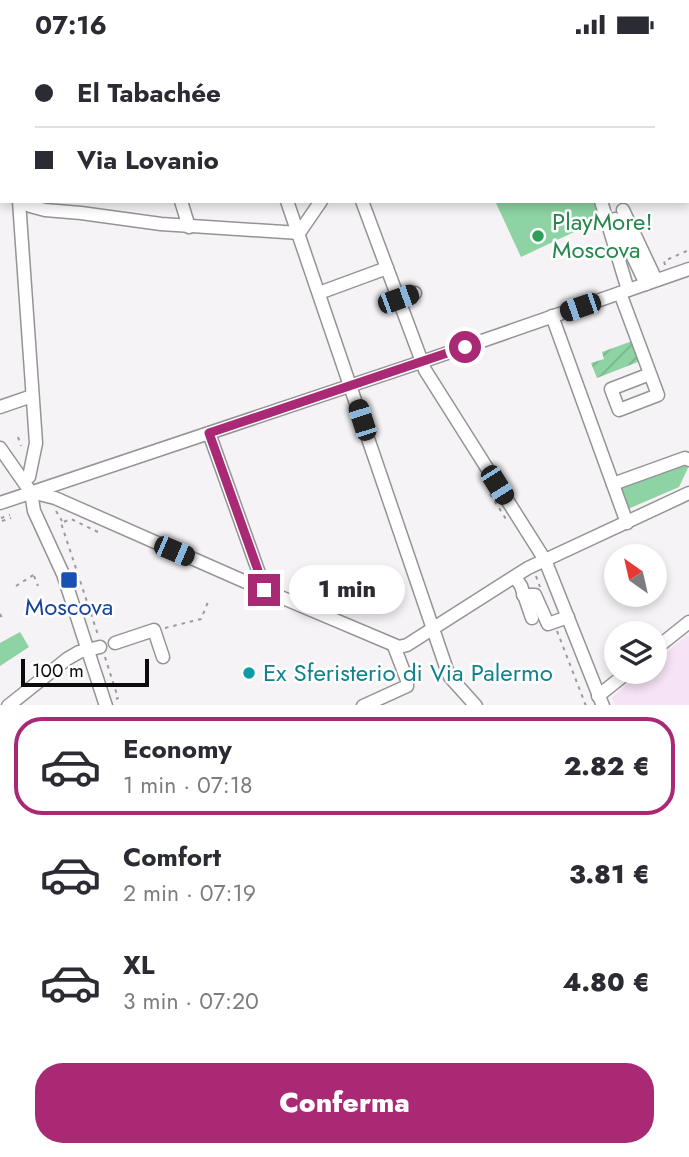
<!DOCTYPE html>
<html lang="it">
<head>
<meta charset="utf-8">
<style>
	:root { --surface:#fff; --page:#f7f7f7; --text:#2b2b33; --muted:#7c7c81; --line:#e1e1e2; --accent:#aa2975 }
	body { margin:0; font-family:Jost,sans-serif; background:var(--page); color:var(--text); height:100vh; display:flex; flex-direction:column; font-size:26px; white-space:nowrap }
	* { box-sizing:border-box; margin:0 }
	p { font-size:23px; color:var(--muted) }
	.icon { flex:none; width:38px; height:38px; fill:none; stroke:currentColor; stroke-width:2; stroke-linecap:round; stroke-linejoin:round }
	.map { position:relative; height:656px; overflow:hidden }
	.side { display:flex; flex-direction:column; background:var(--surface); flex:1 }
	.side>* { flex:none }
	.banner { position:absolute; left:0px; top:0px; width:690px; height:154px; box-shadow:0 4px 10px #0003; display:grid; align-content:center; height:154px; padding:0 35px; background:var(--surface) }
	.needle { width:46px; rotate:326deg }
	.fabs { position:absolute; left:604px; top:495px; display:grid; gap:14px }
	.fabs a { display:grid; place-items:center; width:63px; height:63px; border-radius:50%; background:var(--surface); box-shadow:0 4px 10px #0003; font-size:35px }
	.scale { position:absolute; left:21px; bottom:18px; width:128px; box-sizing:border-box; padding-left:7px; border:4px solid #0c0b0c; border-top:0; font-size:19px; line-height:24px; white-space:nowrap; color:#0c0b0c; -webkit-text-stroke:5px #fff; paint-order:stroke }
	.end { position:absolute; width:32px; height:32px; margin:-16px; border:9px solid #aa2975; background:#fff; box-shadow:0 0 0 4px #fff }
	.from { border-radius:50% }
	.bubble { position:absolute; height:49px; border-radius:24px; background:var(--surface); box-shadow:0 4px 10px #0003; font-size:23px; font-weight:800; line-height:49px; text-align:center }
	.car { position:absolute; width:21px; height:42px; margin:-21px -10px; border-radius:9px; box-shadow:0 0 5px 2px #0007; background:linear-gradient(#222 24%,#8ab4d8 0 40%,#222 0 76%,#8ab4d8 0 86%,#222 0) }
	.banner b { display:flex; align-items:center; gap:24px; height:66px; font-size:26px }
	.banner b+b { border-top:2px solid var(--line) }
	.banner i { width:18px; height:18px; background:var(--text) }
	ul { padding:12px 0 0; list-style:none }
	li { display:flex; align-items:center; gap:21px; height:98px; margin:0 14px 10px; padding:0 21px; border:4px solid transparent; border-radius:28px }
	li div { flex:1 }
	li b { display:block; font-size:26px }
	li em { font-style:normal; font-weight:800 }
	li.selected { border-color:var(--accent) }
	li>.icon { width:63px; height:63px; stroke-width:1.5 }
	.action { display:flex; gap:14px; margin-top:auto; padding:14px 35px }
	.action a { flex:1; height:80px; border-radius:28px; background:var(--accent); color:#fff; font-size:28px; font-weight:800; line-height:80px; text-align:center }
	.status { display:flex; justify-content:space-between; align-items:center; height:49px; padding:0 35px; background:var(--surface); direction:ltr }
	.status svg { height:19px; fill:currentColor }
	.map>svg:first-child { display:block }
	.education { fill:#f6e3f5 }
	.park { fill:#8dd3a3 }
	.garden { fill:url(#garden-furrows) }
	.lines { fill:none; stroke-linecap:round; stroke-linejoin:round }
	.minor-casing { stroke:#959395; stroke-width:15 }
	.major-casing { stroke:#cecece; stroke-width:18 }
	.path { stroke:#9c9a9c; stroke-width:2; stroke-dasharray:3.5 5; stroke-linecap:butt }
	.minor { stroke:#fff; stroke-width:12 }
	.major { stroke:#ceb78c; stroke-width:16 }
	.route { stroke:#aa2975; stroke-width:9 }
	.leisure-dot { fill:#2e9e5b; stroke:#fff; stroke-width:2.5 }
	.transit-dot { fill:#1a4fb4; stroke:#fff; stroke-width:2.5 }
	.culture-dot { fill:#0f9aa8; stroke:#fff; stroke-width:2.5 }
	.labels { text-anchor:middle; stroke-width:5; stroke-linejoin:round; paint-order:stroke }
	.leisure-label { font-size:24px; fill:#27864d; stroke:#fff; text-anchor:start }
	.transit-label { font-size:24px; fill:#164399; stroke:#fff }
	.culture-label { font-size:24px; fill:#0d838f; stroke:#fff; text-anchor:start }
</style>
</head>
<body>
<div class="status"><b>07:16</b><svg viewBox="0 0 49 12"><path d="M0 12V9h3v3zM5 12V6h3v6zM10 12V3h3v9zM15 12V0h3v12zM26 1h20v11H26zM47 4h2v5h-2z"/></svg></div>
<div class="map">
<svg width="689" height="657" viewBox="0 0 689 657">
	<defs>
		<pattern id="garden-furrows" width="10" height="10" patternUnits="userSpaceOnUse" patternTransform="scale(1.75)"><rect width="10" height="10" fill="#8dd3a3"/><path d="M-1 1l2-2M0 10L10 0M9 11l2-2" fill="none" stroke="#78b48b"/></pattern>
	</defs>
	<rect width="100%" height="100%" fill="#f5f3f5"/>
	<path class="education" d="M687,586l2,2v68h-74l-3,-8 28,-23 4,-2h10l1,-9z"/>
	<g class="park">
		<path d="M495,152h107l6,15 -87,41z"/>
		<path d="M685,412l3,7 -9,19 -51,22 -8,-19 3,-7z"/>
		<path d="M20,583l9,15 -29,19v-23z"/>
	</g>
	<path class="garden" d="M635,291l8,20 -46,18 -6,-15 13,-4 -2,-7z"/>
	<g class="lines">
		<defs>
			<g id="minor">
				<path d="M133,0v2"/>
				<path d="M235,0v2"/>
				<path d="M315,0v2"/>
				<path d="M645,0l1,2"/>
				<path d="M51,2l5,-2"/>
				<path d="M399,2l1,-2"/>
				<path d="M567,2l3,-2"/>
				<path d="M678,2l3,-2"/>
				<path d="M0,27l2,2"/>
				<path d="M688,86l1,3"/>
				<path d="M19,152l17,242 -7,34"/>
				<path d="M20,152l10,5 15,4 36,3 80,11 138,9"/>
				<path d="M181,152l8,26"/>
				<path d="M287,152l160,469 3,7 26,29"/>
				<path d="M362,152l63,169 120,190 58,146"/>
				<path d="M601,152l27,89"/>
				<path d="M623,161l33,70"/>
				<path d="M615,170l31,65"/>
				<path d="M299,184l22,-32"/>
				<path d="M319,244l68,-25"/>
				<path d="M620,244l38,102 -39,15 -8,-21 39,-15"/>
				<path d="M398,250l17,-6"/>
				<path d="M552,267l75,207"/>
				<path d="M0,358l32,-11"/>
				<path d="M209,384l51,143 4,14"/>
				<path d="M0,399l30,43"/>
				<path d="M613,435l72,-26 4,2"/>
				<path d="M31,443l24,6 209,92 135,57 8,-2 121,-77 161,-75"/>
				<path d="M31,443l3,19 29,63 43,132"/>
				<path d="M0,454l433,-145 256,-89"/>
				<path d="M515,528l6,9 11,32"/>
				<path d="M523,546h12l13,29 20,-7"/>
				<path d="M115,594l39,-13 9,27"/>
				<path d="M654,601l35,-28"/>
				<path d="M598,647l30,-24"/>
				<path d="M8,657l59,-47 12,-7 21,-5"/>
				<path d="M363,657l44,-20v-6l-13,-34"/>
			</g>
			<g id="major">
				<path d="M13,2l4,-2"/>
				<path d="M0,7l2,-1"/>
			</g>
		</defs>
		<use href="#minor" class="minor-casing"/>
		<use href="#major" class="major-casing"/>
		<g class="path">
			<path d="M299,1v1"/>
			<path d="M665,216l-1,-4 25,-11"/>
			<path d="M18,388l3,9"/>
			<path d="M490,445l16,25"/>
			<path d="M56,462l6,10"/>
			<path d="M1,469l9,-3"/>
			<path d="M2,472l9,-3"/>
			<path d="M98,483l-27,-13 -10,4 37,112"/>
			<path d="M34,527l4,10"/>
			<path d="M536,527l4,11"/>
			<path d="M16,537l19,-12"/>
			<path d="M0,565l2,4 -2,1"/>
			<path d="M165,579l36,-9 7,-17"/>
			<path d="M557,582l29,75"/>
			<path d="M105,608l13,41 -2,1"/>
		</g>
		<use href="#minor" class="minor"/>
		<use href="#major" class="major"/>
	</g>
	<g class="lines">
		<path class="route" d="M264,541l-4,-14 -51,-143 256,-86"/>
	</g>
	<circle class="leisure-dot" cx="538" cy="187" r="7"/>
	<rect class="transit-dot" x="60" y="522" width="18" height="18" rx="3.5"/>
	<circle class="culture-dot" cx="249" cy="624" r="7"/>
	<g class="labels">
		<g class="leisure-label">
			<text x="552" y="181">PlayMore!<tspan x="552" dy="28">Moscova</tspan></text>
		</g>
		<g class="transit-label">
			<text x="69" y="566">Moscova</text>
		</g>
		<g class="culture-label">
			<text x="263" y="632">Ex Sferisterio di Via Palermo</text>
		</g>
	</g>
</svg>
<div class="fabs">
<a><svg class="needle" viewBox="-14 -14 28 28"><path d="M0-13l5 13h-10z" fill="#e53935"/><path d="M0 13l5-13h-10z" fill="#7c7c81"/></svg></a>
<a><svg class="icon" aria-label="layers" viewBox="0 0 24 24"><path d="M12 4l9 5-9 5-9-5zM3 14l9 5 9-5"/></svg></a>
</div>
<div class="scale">100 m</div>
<i class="end from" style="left:465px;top:298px"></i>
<i class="end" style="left:264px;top:541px"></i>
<div class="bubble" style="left:289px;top:516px;width:116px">1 min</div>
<i class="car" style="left:398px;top:250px;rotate:70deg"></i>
<i class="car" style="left:580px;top:258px;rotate:251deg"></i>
<i class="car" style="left:362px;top:371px;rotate:342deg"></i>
<i class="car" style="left:497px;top:436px;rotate:148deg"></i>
<i class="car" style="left:174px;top:502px;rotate:113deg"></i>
<div class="banner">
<b><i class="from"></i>El Tabachée</b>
<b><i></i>Via Lovanio</b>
</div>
</div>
<section class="side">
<ul>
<li class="selected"><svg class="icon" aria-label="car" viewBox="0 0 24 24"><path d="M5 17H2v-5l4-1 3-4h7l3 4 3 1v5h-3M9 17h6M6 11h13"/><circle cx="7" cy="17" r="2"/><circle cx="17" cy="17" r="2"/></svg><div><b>Economy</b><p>1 min · 07:18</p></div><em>2.82 €</em></li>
<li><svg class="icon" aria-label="car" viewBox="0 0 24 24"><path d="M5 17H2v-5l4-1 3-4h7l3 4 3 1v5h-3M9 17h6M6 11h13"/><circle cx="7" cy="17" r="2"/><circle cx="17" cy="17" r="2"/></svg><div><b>Comfort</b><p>2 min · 07:19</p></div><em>3.81 €</em></li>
<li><svg class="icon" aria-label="car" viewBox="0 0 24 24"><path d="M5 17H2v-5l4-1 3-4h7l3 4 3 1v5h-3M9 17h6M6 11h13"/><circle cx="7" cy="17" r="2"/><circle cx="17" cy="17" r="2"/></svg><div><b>XL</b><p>3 min · 07:20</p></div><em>4.80 €</em></li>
</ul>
<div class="action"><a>Conferma</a></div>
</section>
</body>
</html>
